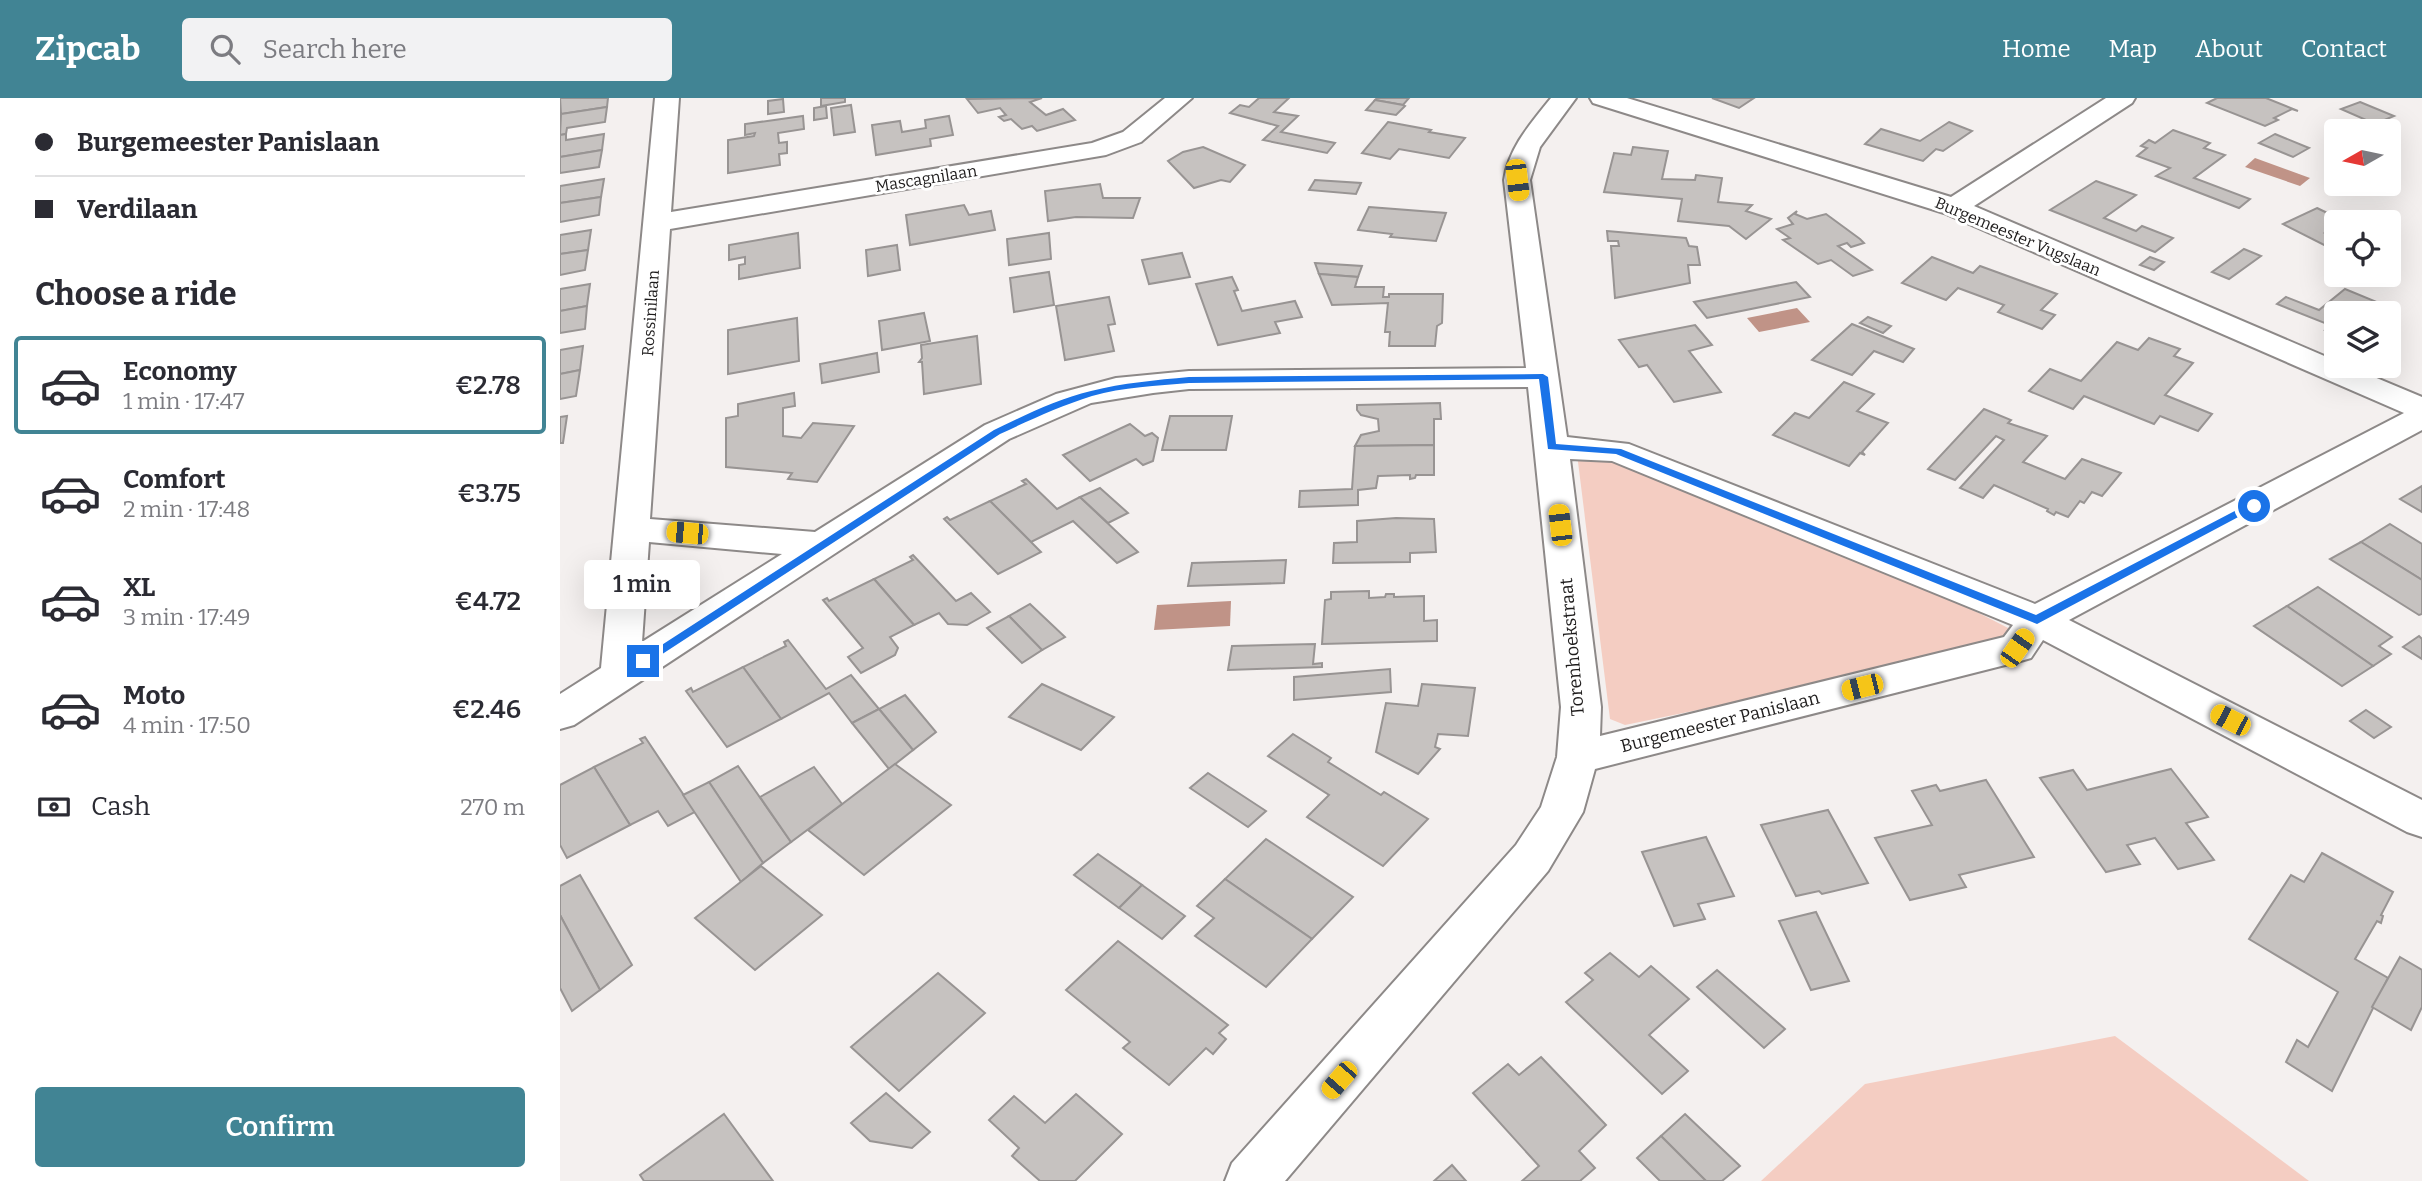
<!DOCTYPE html>
<html lang="en">
<head>
<meta charset="utf-8">
<style>
	:root { --surface:#fff; --page:#f2f2f3; --text:#2b2b33; --muted:#7c7c81; --line:#e1e1e2; --accent:#418494 }
	body { margin:0; font-family:Bitter,serif; background:var(--page); color:var(--text); height:100vh; display:flex; flex-direction:column; font-size:26px; white-space:nowrap }
	* { box-sizing:border-box; margin:0 }
	p { font-size:23px; color:var(--muted) }
	.icon { flex:none; width:38px; height:38px; fill:none; stroke:currentColor; stroke-width:2; stroke-linecap:round; stroke-linejoin:round }
	.map { position:relative; flex:1; overflow:hidden }
	.side { display:flex; flex-direction:column; background:var(--surface); width:560px }
	.side>* { flex:none }
	.banner { display:grid; align-content:center; height:154px; padding:0 35px; background:var(--surface) }
	.needle { width:46px; rotate:261deg }
	.controls { position:absolute; left:1764px; top:21px; display:grid; gap:14px }
	.controls a { display:grid; place-items:center; width:77px; height:77px; border-radius:7px; background:var(--surface); box-shadow:0 7px 28px #0002; font-size:35px }
	.end { position:absolute; width:32px; height:32px; margin:-16px; border:9px solid #1a73e8; background:#fff; box-shadow:0 0 0 4px #fff }
	.from { border-radius:50% }
	.bubble { position:absolute; height:49px; border-radius:7px; background:var(--surface); box-shadow:0 7px 28px #0002; font-size:23px; font-weight:600; line-height:49px; text-align:center }
	.car { position:absolute; width:21px; height:42px; margin:-21px -10px; border-radius:9px; box-shadow:0 0 5px 2px #0007; background:linear-gradient(#f5c518 24%,#345 0 40%,#f5c518 0 76%,#345 0 86%,#f5c518 0) }
	.banner b { display:flex; align-items:center; gap:24px; height:66px; font-size:26px }
	.banner b+b { border-top:2px solid var(--line) }
	.banner i { width:18px; height:18px; background:var(--text) }
	ul { padding:0; list-style:none }
	li { display:flex; align-items:center; gap:21px; height:98px; margin:0 14px 10px; padding:0 21px; border:4px solid transparent; border-radius:7px }
	li div { flex:1 }
	li b { display:block; font-size:26px }
	li em { font-style:normal; font-weight:600 }
	li.current { border-color:var(--accent) }
	li>.icon { width:63px; height:63px; stroke-width:1.5 }
	h2 { padding:0 35px; font-size:32px; line-height:84px }
	.pay { display:flex; align-items:center; gap:18px; height:77px; padding:0 35px; font-size:26px }
	.pay p { margin-inline-start:auto }
	.cta { display:flex; gap:14px; margin-top:auto; padding:14px 35px }
	.cta a { flex:1; height:80px; border-radius:7px; background:var(--accent); color:#fff; font-size:28px; font-weight:600; line-height:80px; text-align:center }
	header { display:flex; align-items:center; gap:42px; box-sizing:border-box; height:98px; padding:0 35px; background:var(--accent); color:#fff }
	header strong { font-size:33px }
	nav { display:flex; gap:38px; margin-inline-start:auto; font-size:24px }
	.search { width:490px; height:63px; background:var(--page); display:flex; align-items:center; gap:18px; box-sizing:border-box; padding:0 24px; border-radius:7px; color:var(--muted); font-size:26px }
	main { display:flex; flex:1; min-height:0 }
	.map>svg:first-child { display:block }
	.green { fill:#f4cdc2 }
	.water { fill:#c09387 }
	.building { fill:#c6c2c0; stroke:#989493; stroke-width:2 }
	.lines { fill:none; stroke-linecap:round; stroke-linejoin:round }
	.street-casing { stroke:#8d8988; stroke-width:4 }
	.street { fill:#fff; fill-rule:evenodd }
	.route { fill:#1a73e8 }
	.labels { text-anchor:middle; stroke-width:6; stroke-linejoin:round; paint-order:stroke }
	.far-street-label { font-size:16px; fill:#1e1c1c; stroke:#fff }
	.street-label { font-size:18px; fill:#1e1c1c; stroke:#fff }
</style>
</head>
<body>
<header>
<strong>Zipcab</strong>
<div class="search"><svg class="icon" aria-label="search" viewBox="0 0 24 24"><circle cx="10" cy="10" r="6"/><path d="M15 15l6 6"/></svg>Search here</div>
<nav><a>Home</a><a>Map</a><a>About</a><a>Contact</a></nav>
</header>
<main>
<section class="side">
<div class="banner">
<b><i class="from"></i>Burgemeester Panislaan</b>
<b><i></i>Verdilaan</b>
</div>
<h2>Choose a ride</h2>
<ul>
<li class="current"><svg class="icon" aria-label="car" viewBox="0 0 24 24"><path d="M5 17H2v-5l4-1 3-4h7l3 4 3 1v5h-3M9 17h6M6 11h13"/><circle cx="7" cy="17" r="2"/><circle cx="17" cy="17" r="2"/></svg><div><b>Economy</b><p>1 min · 17:47</p></div><em>€2.78</em></li>
<li><svg class="icon" aria-label="car" viewBox="0 0 24 24"><path d="M5 17H2v-5l4-1 3-4h7l3 4 3 1v5h-3M9 17h6M6 11h13"/><circle cx="7" cy="17" r="2"/><circle cx="17" cy="17" r="2"/></svg><div><b>Comfort</b><p>2 min · 17:48</p></div><em>€3.75</em></li>
<li><svg class="icon" aria-label="car" viewBox="0 0 24 24"><path d="M5 17H2v-5l4-1 3-4h7l3 4 3 1v5h-3M9 17h6M6 11h13"/><circle cx="7" cy="17" r="2"/><circle cx="17" cy="17" r="2"/></svg><div><b>XL</b><p>3 min · 17:49</p></div><em>€4.72</em></li>
<li><svg class="icon" aria-label="car" viewBox="0 0 24 24"><path d="M5 17H2v-5l4-1 3-4h7l3 4 3 1v5h-3M9 17h6M6 11h13"/><circle cx="7" cy="17" r="2"/><circle cx="17" cy="17" r="2"/></svg><div><b>Moto</b><p>4 min · 17:50</p></div><em>€2.46</em></li>
</ul>
<div class="pay"><svg class="icon" aria-label="cash" viewBox="0 0 24 24"><path d="M3 7h18v10H3z"/><circle cx="12" cy="12" r="2"/></svg>Cash<p>270 m</p></div>
<div class="cta"><a>Confirm</a></div>
</section>
<div class="map">
<svg width="1862" height="1083" viewBox="0 0 1862 1083">
	<rect width="100%" height="100%" fill="#f4f0ef"/>
	<g class="green">
		<path d="M1017,356l41,10 312,124 82,42 -3,16 -384,79 -15,-6z"/>
		<path d="M1555,938l194,145h-548l104,-97z"/>
	</g>
	<g class="water">
		<path d="M1695,60l55,20 -10,8 -55,-19z"/>
		<path d="M1237,210l13,14 -51,10 -12,-14z"/>
		<path d="M671,503l-1,25 -76,4 3,-25z"/>
	</g>
	<g class="building">
		<path d="M0,0h48l-1,9 -46,7z"/>
		<path d="M261,0h24v4l-24,4z"/>
		<path d="M482,0l-12,4 16,13 17,-6 12,11 -38,11 -5,-5 -10,3 -11,-10 -7,2 -5,-4 7,-2 -6,-7 -22,5 -11,-14z"/>
		<path d="M699,0h30l-15,14 24,4 -17,16 54,11 -8,10 -64,-13 15,-14 -48,-13 10,-8 9,2z"/>
		<path d="M817,0h32l-6,7 -28,-5z"/>
		<path d="M1152,0h42l-15,10z"/>
		<path d="M1657,0h49l32,13 -6,-2 -18,9 4,2 -13,6 -58,-23z"/>
		<path d="M223,1l1,13 -16,2v-13z"/>
		<path d="M815,2l28,5 2,1 -9,9 -30,-5z"/>
		<path d="M1800,4l34,14 -19,8 -34,-15z"/>
		<path d="M291,7l4,27 -21,3 -3,-27z"/>
		<path d="M266,8l1,12 -13,2v-12z"/>
		<path d="M47,9l-2,15 -38,6 -1,6 -6,1 1,-21z"/>
		<path d="M243,18l1,13 -26,4 1,10 8,-1v11l-8,1 1,11 -52,8v-33l26,-4 1,-3 -10,2v-11z"/>
		<path d="M389,18l4,19 -23,4 1,7 -55,9 -4,-30 28,-4 2,11 24,-4 -1,-8z"/>
		<path d="M828,24l43,8 -2,2 36,6 -16,20 -50,-9 -9,10 -28,-6z"/>
		<path d="M1389,24l23,9 -29,20 -7,-2 -13,12 -58,-17 16,-15 39,12z"/>
		<path d="M1613,32l37,13 -6,5 21,7 -31,23 56,21 -11,9 -83,-32 14,-8 -33,-12 10,-8 -6,-2 8,-6 6,3z"/>
		<path d="M6,36v6l38,-6 -2,16 -42,7v-22z"/>
		<path d="M1715,36l34,14 -16,9 -34,-14z"/>
		<path d="M643,49l42,18 -15,17 -9,-2 -27,8 -26,-27 15,-9z"/>
		<path d="M1073,49l35,4 -6,28 33,1 1,-5 26,3 -4,24 34,3 -6,6 25,8 -25,20 -17,-13 -51,-5 4,-22 -78,-7 10,-39 17,2z"/>
		<path d="M42,52l-3,17 -39,6v-16z"/>
		<path d="M44,81l-3,18 -41,6v-17z"/>
		<path d="M755,82l46,3 -5,11 -47,-4z"/>
		<path d="M1536,83l40,14 -32,23 32,13 6,-5 31,12 -18,14 -105,-42z"/>
		<path d="M540,86l3,14h37l-7,20 -57,-1 -28,4 -3,-30z"/>
		<path d="M41,99l-2,18 -39,7v-19z"/>
		<path d="M404,107l5,10 22,-4 4,19 -85,15 -4,-30z"/>
		<path d="M809,109l77,6 -10,28 -46,-4 2,-3 -34,-4z"/>
		<path d="M1757,110l29,14h-10v6l-11,5 11,5v10l-2,2 -51,-26z"/>
		<path d="M1237,113l-2,3 12,5 19,-5 34,25 4,4 -13,4 -4,-4 -9,3 34,24 -19,6 -22,-16 -13,4 -35,-24 7,-2 -13,-9 16,-5 -5,-6z"/>
		<path d="M31,132l-3,20 -28,4v-19z"/>
		<path d="M1047,133l79,7 3,8 8,1 3,18h-12l2,18 -75,15 -4,-52h8l-1,-5h-10z"/>
		<path d="M238,135l2,35 -61,11v-14l6,-1v-7l-16,3v-15z"/>
		<path d="M489,135l2,26 -42,6 -2,-26z"/>
		<path d="M337,147l3,25 -32,6 -2,-26z"/>
		<path d="M1684,151l17,7 -32,23 -17,-7z"/>
		<path d="M28,152l-3,20 -25,5v-21z"/>
		<path d="M622,155l8,24 -41,7 -7,-24z"/>
		<path d="M1372,159l41,16 7,-7 77,28 -16,16 14,5 -13,14 -44,-17 6,-7 -46,-17 -12,12 -44,-17z"/>
		<path d="M1590,159l14,5 -10,8 -14,-5z"/>
		<path d="M755,165l47,3 -4,11 -39,-3z"/>
		<path d="M489,174l5,33 -40,7 -4,-34z"/>
		<path d="M759,176l39,3 -3,10h29l-1,10h6v-3h54l-1,29 -5,3 -2,20h-46l1,-14h-5l3,-29 -56,2z"/>
		<path d="M672,179l6,13 -4,1 8,20 53,-10 7,16 -27,5 5,11 -62,12 -22,-61z"/>
		<path d="M1236,184l14,15 -103,21 -13,-16z"/>
		<path d="M30,186l-3,22 -27,5v-22z"/>
		<path d="M1785,191l39,16 -9,8h-39v21l-11,-4 5,-5 -53,-21 9,-7 33,13z"/>
		<path d="M549,199l6,27 -7,1 6,26 -49,9 -9,-54z"/>
		<path d="M27,208l-2,23 -25,4v-22z"/>
		<path d="M364,215l6,28 -48,9 -3,-29z"/>
		<path d="M1308,219l23,9 -8,7 -23,-10z"/>
		<path d="M237,220l2,43 -71,13v-44z"/>
		<path d="M1292,226l62,25 -11,13 -29,-11 -22,24 -40,-15z"/>
		<path d="M1135,227l17,20 -23,6 32,41 -47,10 -27,-37 -8,2 -20,-27z"/>
		<path d="M417,238l4,48 -57,10 -2,-32h-3l3,-4 -1,-13z"/>
		<path d="M1589,240l31,11 -6,7 19,7 -28,32 47,19 -14,17 -38,-15 -6,8 -70,-28 -11,13 -44,-18 21,-22 31,12 36,-39 21,8z"/>
		<path d="M23,248l-3,24 -20,4v-24z"/>
		<path d="M317,255l2,19 -57,11 -2,-19z"/>
		<path d="M20,272l-4,26 -16,3v-25z"/>
		<path d="M1284,284l30,12 -17,17 31,12 -26,29 3,3 -5,-2 -11,13 -76,-31 22,-22 14,5z"/>
		<path d="M234,295l1,13 -12,2v28l18,2 12,-15 41,3 -37,56 -29,-3 4,-6 -66,-6v-49l12,-2v-12z"/>
		<path d="M880,305l1,16h-7v26l-79,1 6,-11 18,-4 -1,-12 -17,-4 -4,-5v-5z"/>
		<path d="M1424,311l27,11 -3,3 39,13 -24,26 42,17 17,-20 39,14 -19,23 -10,-4 -8,11 -4,-2 -12,16 -12,-5 -2,3 -7,-4 1,-2 -54,-24 -11,13 -23,-10 44,-48 -8,-4 -41,44 -27,-11z"/>
		<path d="M7,318l-4,27h-3v-26z"/>
		<path d="M610,318h62l-6,34h-64z"/>
		<path d="M570,326l15,12 7,-3 6,5 -5,23 -10,4 -7,-6 -46,22 -27,-26z"/>
		<path d="M874,347v30h-18l-1,3 -5,1v-4l-32,1 -2,12 -18,2v15l-59,2 1,-16 52,-2 3,-43z"/>
		<path d="M466,381l31,30 23,-12 58,55 -21,11 -44,-42 -42,21 -41,-41 36,-17 -4,-3z"/>
		<path d="M1862,388v26l-22,-13z"/>
		<path d="M540,390l28,25 -20,10 -28,-26z"/>
		<path d="M430,403l51,51 -43,22 -54,-55 3,-2 3,3z"/>
		<path d="M836,420l38,1 2,33 -26,1v9l-77,1 1,-20 23,-1v-21z"/>
		<path d="M1830,426l32,20v36l-61,-38z"/>
		<path d="M1801,444l61,38v34l-3,1 -89,-56z"/>
		<path d="M353,457l43,46 15,-8 19,19 -23,13 -19,-1 -9,-11 -25,12 -40,-46 39,-19 -3,-3z"/>
		<path d="M726,462l-2,23 -96,3 4,-23z"/>
		<path d="M314,481l40,46 -24,12 8,11 -3,7 -34,18 -13,-16 15,-9 -40,-48 4,-2 2,3z"/>
		<path d="M1758,489l74,50 -13,9 12,8 -18,12 -86,-60z"/>
		<path d="M809,493v7l16,-1 1,-3h8v3l30,-1v25l13,-1v21l-115,3 3,-44 6,-1v-7z"/>
		<path d="M470,506l35,33 -23,13 -33,-34z"/>
		<path d="M1727,508l86,60 -31,20 -88,-60z"/>
		<path d="M449,518l33,34 -20,13 -35,-35z"/>
		<path d="M1859,538l3,3v20l-19,-12z"/>
		<path d="M228,542l38,49 25,-14 28,34 -27,14 -23,-30 -48,26 -38,-52 43,-21 -2,-4z"/>
		<path d="M755,546l-2,20 9,-1v4l-94,3 4,-24z"/>
		<path d="M183,569l38,52 -54,28 -41,-56 5,-3 2,4z"/>
		<path d="M830,571l1,23 -97,8v-23z"/>
		<path d="M482,586l72,33 -33,33 -72,-33z"/>
		<path d="M862,586l53,4 -7,48 -30,-2 -3,13 5,2 -22,25 -42,-22 10,-49 32,3z"/>
		<path d="M345,597l31,37 -23,18 -34,-41z"/>
		<path d="M319,611l34,41 -24,19 -37,-46z"/>
		<path d="M1806,612l25,17 -17,11 -24,-17z"/>
		<path d="M733,636l38,24 -3,4 53,33 3,-3 44,27 -45,47 -76,-49 22,-22 -61,-39z"/>
		<path d="M85,639l50,75 -27,14 -10,-15 -28,14 -36,-58 49,-24 -3,-4z"/>
		<path d="M335,666l56,41 -87,70 -56,-45z"/>
		<path d="M178,668l53,76 -28,21 -54,-81z"/>
		<path d="M34,669l36,58 -63,33 -7,-13v-60z"/>
		<path d="M254,669l28,37 -51,38 -31,-45z"/>
		<path d="M1611,671l37,48 -22,6 28,37 -36,9 -23,-31 -28,7 13,19 -34,8 -66,-94 33,-8 14,20z"/>
		<path d="M648,675l58,38 -18,16 -58,-39z"/>
		<path d="M1426,682l48,77 -75,18 7,12 -56,13 -35,-62 57,-13 -20,-34 24,-6 4,6z"/>
		<path d="M149,684l54,81 -22,19 -58,-87z"/>
		<path d="M1268,712l40,73 -46,11 -3,-3 -23,5 -35,-71z"/>
		<path d="M1146,739l28,59 -36,8 7,15 -31,7 -32,-74z"/>
		<path d="M706,741l87,58 -41,42 -87,-60z"/>
		<path d="M1762,755l71,39 -12,23 2,1 -2,7 -4,-2 -22,38 33,19 -56,113 -46,-29 11,-22 11,7 30,-55 -89,-53 42,-64 13,7z"/>
		<path d="M538,756l44,31 -23,23 -45,-33z"/>
		<path d="M201,768l61,49 -67,55 -60,-52z"/>
		<path d="M20,777l52,90 -32,25 -40,-75v-29z"/>
		<path d="M665,781l87,60 -46,48 -71,-51 19,-18 -17,-12z"/>
		<path d="M582,787l43,31 -23,23 -43,-31z"/>
		<path d="M1256,814l33,69 -38,9 -32,-69z"/>
		<path d="M0,817l40,75 -28,21 -12,-23z"/>
		<path d="M558,843l110,84 -9,8 7,6 -13,15 -7,-6 -37,37 -46,-37 7,-6 -64,-52z"/>
		<path d="M1050,855l29,24 12,-11 38,33 -40,36 39,36 -26,23 -96,-92 27,-22 -8,-7z"/>
		<path d="M1840,859l22,13v37l-11,23 -39,-23z"/>
		<path d="M1157,872l68,59 -21,19 -67,-61z"/>
		<path d="M378,875l47,40 -86,78 -48,-44z"/>
		<path d="M981,959l65,68 -27,26 16,17 -15,13h-58l17,-15 -66,-73 35,-29 11,11z"/>
		<path d="M326,995l44,39 -18,16 -42,-7 -19,-18z"/>
		<path d="M516,996l46,40 -47,47h-35l-28,-25 7,-8 -30,-28 25,-24 31,27z"/>
		<path d="M164,1016l49,67h-129l-4,-6z"/>
		<path d="M1125,1016l55,52 -18,15h-16l-45,-45z"/>
		<path d="M1101,1038l45,45h-46l-23,-23z"/>
		<path d="M892,1067l14,16h-32z"/>
	</g>
	<g class="lines">
		<defs>
			<path id="street" d="M95,0h24l-8,114 421,-69 31,-11 42,-34h27l-51,44 -35,13 -436,74 -20,290 165,13 170,-107 71,-31 60,-16 73,-7 337,-3 -22,-188c5,-33 27,-57 47,-82h25l-36,49 -10,33 37,257 62,7 406,160 369,-191 -460,-200 -351,-110 -3,-5h37l324,99 155,-99h29l-3,5 -158,103 362,155v5h12l74,31v33l-353,190 353,180v37l-15,-5 -364,-192 -12,18 -14,4 -422,107 -12,43 -35,59 -263,310h-60l7,-18 284,-318 25,-38 16,-50 4,-50 -33,-320 -339,2 -36,4 -62,10 -82,36 -435,286 -14,4v-35l41,-26zM1010,361l42,2 401,164 -9,12 -404,99 1,-29zM89,444l133,12 -140,88z"/>
		</defs>
		<use href="#street" class="street-casing"/>
		<use href="#street" class="street"/>
	</g>
	<path class="route" d="M983,276l5,3 8,67 65,5 415,166 214,-112 9,3 -222,118 -421,-170 -68,-5 -9,-70 -350,4c-32,3 -66,4 -97,13 -32,10 -62,24 -92,38l-353,230h-8l-2,-3 357,-231c31,-15 63,-31 97,-39 32,-8 65,-11 98,-14z"/>
	<g class="labels">
		<g class="far-street-label">
			<text transform="translate(366 80) rotate(-9)" y="6">Mascagnilaan</text>
			<text transform="translate(1458 138) rotate(23)" y="6">Burgemeester Vugslaan</text>
			<text transform="translate(90 215) rotate(-86)" y="6">Rossinilaan</text>
		</g>
		<g class="street-label">
			<text transform="translate(1012 549) rotate(-95)" y="6">Torenhoekstraat</text>
			<text transform="translate(1160 624) rotate(-14)" y="6">Burgemeester Panislaan</text>
		</g>
	</g>
</svg>
<div class="controls">
<a><svg class="needle" viewBox="-14 -14 28 28"><path d="M0-13l5 13h-10z" fill="#e53935"/><path d="M0 13l5-13h-10z" fill="#7c7c81"/></svg></a>
<a><svg class="icon" aria-label="locate" viewBox="0 0 24 24"><circle cx="12" cy="12" r="6"/><path d="M12 2v4M12 18v4M2 12h4M18 12h4"/></svg></a>
<a><svg class="icon" aria-label="layers" viewBox="0 0 24 24"><path d="M12 4l9 5-9 5-9-5zM3 14l9 5 9-5"/></svg></a>
</div>
<i class="end from" style="left:1694px;top:408px"></i>
<i class="end" style="left:83px;top:563px"></i>
<div class="bubble" style="left:24px;top:462px;width:116px">1 min</div>
<i class="car" style="left:957px;top:82px;rotate:173deg"></i>
<i class="car" style="left:1000px;top:427px;rotate:353deg"></i>
<i class="car" style="left:127px;top:435px;rotate:275deg"></i>
<i class="car" style="left:1457px;top:550px;rotate:35deg"></i>
<i class="car" style="left:1302px;top:589px;rotate:256deg"></i>
<i class="car" style="left:1670px;top:622px;rotate:297deg"></i>
<i class="car" style="left:779px;top:982px;rotate:221deg"></i>
</div>
</main>
</body>
</html>
